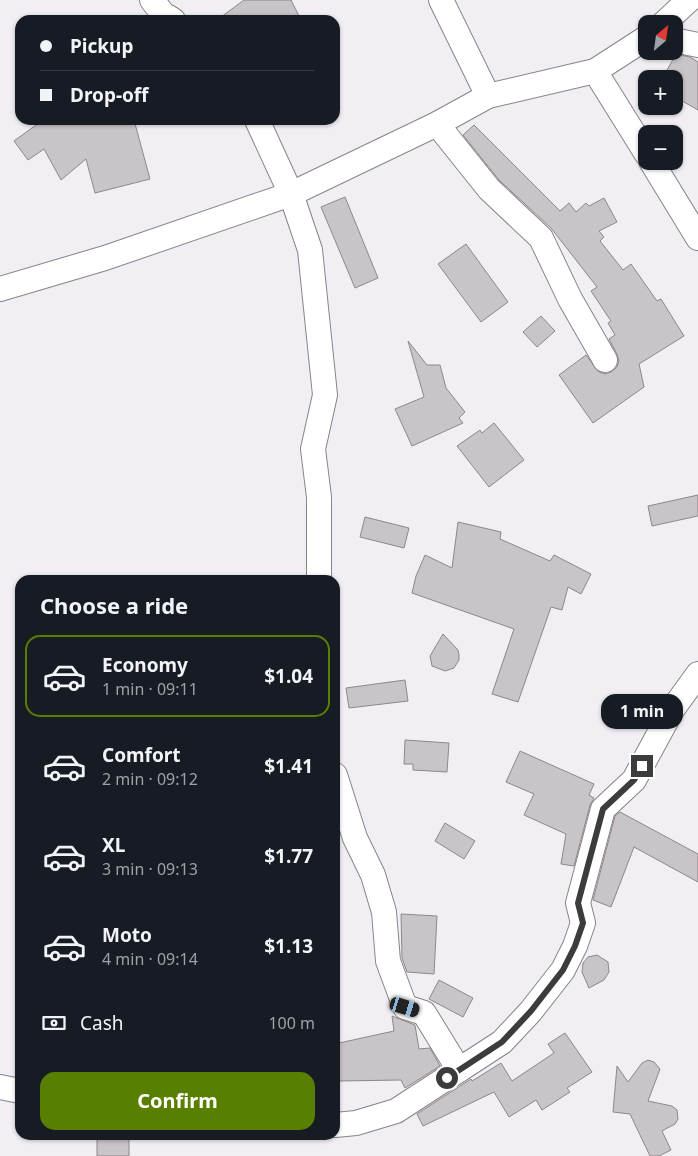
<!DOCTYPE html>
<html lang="en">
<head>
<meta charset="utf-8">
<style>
	:root { --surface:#171b24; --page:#242831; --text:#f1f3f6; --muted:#9ea1a6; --line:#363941; --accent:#587f00 }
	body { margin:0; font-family:"Noto Sans",sans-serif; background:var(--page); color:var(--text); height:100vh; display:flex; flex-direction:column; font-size:19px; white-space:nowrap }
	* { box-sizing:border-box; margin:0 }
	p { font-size:16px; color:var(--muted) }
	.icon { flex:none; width:28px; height:28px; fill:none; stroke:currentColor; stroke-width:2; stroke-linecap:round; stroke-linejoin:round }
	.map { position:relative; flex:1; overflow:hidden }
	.side { position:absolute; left:15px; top:575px; width:325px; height:565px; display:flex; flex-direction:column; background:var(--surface); border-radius:15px; box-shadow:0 1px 4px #0004 }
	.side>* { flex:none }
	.banner { position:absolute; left:15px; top:15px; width:325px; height:110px; border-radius:15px; box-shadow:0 1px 4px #0004; display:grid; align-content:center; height:110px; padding:0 25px; background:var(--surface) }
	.needle { width:32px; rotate:29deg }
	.fabs { position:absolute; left:638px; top:15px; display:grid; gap:10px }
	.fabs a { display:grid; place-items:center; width:45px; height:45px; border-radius:10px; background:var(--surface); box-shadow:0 1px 4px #0004; font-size:25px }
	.end { position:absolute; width:22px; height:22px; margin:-11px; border:6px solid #3d3c3d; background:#fff; box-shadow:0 0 0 2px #fff }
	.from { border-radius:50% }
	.bubble { position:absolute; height:35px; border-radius:15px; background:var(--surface); box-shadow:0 1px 4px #0004; font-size:16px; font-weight:700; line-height:35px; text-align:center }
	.car { position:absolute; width:15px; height:30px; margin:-15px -8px; border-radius:6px; box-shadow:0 0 4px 1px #0007; background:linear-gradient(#222 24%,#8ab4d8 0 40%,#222 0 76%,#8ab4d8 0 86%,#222 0) }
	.banner b { display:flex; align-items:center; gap:18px; height:48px; font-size:19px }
	.banner b+b { border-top:1px solid var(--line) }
	.banner i { width:12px; height:12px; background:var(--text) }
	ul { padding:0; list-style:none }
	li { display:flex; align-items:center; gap:15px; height:82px; margin:0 10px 8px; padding:0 15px; border:2px solid transparent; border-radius:15px }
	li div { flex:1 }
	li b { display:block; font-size:19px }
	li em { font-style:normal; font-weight:700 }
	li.on { border-color:var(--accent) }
	li>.icon { width:45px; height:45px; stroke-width:1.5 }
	h2 { padding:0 25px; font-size:22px; line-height:60px }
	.pay { display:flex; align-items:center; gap:12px; height:55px; padding:0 25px; font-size:19px }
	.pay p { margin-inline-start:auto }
	.action { display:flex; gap:10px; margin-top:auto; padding:10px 25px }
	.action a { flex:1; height:58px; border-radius:15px; background:var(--accent); color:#fff; font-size:20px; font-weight:700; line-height:58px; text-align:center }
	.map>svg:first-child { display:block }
	.building { fill:#c9c4c7; stroke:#8c878a }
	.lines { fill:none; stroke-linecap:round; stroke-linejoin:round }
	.minor-casing { stroke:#878488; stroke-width:26 }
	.minor { stroke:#fff; stroke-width:24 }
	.route { stroke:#3d3c3d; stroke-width:6 }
</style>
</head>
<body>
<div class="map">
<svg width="698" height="1156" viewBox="0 0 698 1156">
	<rect width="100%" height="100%" fill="#f2eff4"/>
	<g class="building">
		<path d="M244,0h47l10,20h-84z"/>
		<path d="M676,54l14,3 8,5v48l-21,-12 -3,5v-24h-12z"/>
		<path d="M43,120h91l16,59 -55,14 -9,-34 -25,21 -17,-31 -16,11 -14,-19z"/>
		<path d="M474,125l86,86 9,-8 7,9 10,-9 3,3 15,-8 13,24 -18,9 5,6 -4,4 23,29 8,-6 26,37 4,-2 23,37 -45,28 5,23 -51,36 -34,-48 27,-20 13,17 6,2 6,-2 6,-5 2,-6 -2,-7 -8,-15 6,-4 -7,-12 3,-2 -20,-30 6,-4 -46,-59 -52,-48 -36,-45z"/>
		<path d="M345,197l33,81 -23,10 -34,-81z"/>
		<path d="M466,244l42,58 -27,20 -43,-58z"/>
		<path d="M541,316l14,15 -18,16 -14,-15z"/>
		<path d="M408,341l19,24h13l6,23 19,24 -6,6 4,5 -51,23 -17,-37 29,-12z"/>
		<path d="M494,423l30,37 -35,27 -32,-41 23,-16 2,3z"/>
		<path d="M698,495v21l-46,10 -4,-20z"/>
		<path d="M365,517l44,11 -5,20 -44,-11z"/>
		<path d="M458,522l43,10 -1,7 50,22 4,-6 37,19 -10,20 -13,-7 -6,23 -11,-3 -33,95 -26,-8 22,-65 -102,-36 4,-17 9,-21 27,13z"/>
		<path d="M443,634l15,16 1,5v5l-5,8 -9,3 -13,-5 -2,-10z"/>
		<path d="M405,680l3,21 -59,7 -3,-20z"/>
		<path d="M405,740l44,3 -2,29 -34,-2v-6h-9z"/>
		<path d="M520,751l74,33 -5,11 5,3 -4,7 -16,61 -13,-2 5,-30 -42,-19 10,-21 -28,-12z"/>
		<path d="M620,812l78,42v28l-64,-35 -23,60 -18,-7 22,-84z"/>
		<path d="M445,823l30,18 -11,18 -29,-18z"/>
		<path d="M401,914l36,2 -3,58 -27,-2 -5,-14z"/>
		<path d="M597,955l11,7 1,10 -5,8 -15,8 -7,-16 1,-9 5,-6z"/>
		<path d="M439,980l34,18 -10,19 -34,-18z"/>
		<path d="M392,1016l23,9 4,24 11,-1 10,18 -35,22 -4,-8 -62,1v-38l55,-12z"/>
		<path d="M565,1033l27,39 -25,16 3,4 -28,18 -6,-10 -27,17 -15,-25 -71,34 -6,-12 54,-35 1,2 29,-18 11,18 42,-28 -6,-9z"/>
		<path d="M648,1060l6,2 6,7 -12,32 24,5 5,4 1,9 -3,5 -13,7 9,19 -12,6h-9l-20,-42 -17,-2 4,-46 11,16 14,-19z"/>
		<rect x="97" y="1135" width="32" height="21"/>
	</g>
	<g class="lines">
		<defs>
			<g id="minor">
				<path d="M152,0l11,14 10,6"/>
				<path d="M441,0l47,96"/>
				<path d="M663,24l26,-24"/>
				<path d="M674,40l24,5"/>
				<path d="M595,71l51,82"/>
				<path d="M257,120l34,74 19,56 15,145 -12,54 6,48v83"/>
				<path d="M437,124l52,65 52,49 29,61 35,61"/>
				<path d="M651,161l47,77"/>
				<path d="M0,289l105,-31 186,-64 146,-70 51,-28 107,-25 51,-33"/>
				<path d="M335,775l20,63 18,37 11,37 4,49 17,46 19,6 35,57"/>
				<path d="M0,1087l20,4"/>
				<path d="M335,1125l21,-2 40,-12 106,-69 29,-31 32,-41 12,-24 8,-23 -5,-20 25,-94 31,-29 38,-70 26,-36"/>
			</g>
		</defs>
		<use href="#minor" class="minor-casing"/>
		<use href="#minor" class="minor"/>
	</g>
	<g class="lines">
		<path class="route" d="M447,1078l55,-36 29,-31 32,-41 12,-24 8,-23 -5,-20 25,-94 31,-29 8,-14"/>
	</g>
</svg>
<div class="fabs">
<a><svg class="needle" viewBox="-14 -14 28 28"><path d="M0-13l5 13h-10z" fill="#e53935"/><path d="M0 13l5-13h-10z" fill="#9ea1a6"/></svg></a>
<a>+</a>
<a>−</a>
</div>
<i class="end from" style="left:447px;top:1078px"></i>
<i class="end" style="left:642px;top:766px"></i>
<div class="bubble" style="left:601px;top:694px;width:82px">1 min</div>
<i class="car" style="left:405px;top:1007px;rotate:107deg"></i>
<div class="banner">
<b><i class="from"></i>Pickup</b>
<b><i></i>Drop-off</b>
</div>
<section class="side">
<h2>Choose a ride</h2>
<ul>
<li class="on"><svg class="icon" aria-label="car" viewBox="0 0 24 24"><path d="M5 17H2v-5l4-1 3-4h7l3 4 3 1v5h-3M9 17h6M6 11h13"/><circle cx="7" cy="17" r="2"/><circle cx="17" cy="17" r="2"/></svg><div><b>Economy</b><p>1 min · 09:11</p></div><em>$1.04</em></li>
<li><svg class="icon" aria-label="car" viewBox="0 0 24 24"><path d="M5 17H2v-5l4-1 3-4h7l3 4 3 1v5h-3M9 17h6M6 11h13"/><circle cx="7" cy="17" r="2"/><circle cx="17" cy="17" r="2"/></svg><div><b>Comfort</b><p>2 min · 09:12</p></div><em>$1.41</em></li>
<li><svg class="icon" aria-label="car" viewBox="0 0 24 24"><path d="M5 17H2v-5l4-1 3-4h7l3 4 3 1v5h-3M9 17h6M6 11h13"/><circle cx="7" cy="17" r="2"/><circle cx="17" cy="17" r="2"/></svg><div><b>XL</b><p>3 min · 09:13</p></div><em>$1.77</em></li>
<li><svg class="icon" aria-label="car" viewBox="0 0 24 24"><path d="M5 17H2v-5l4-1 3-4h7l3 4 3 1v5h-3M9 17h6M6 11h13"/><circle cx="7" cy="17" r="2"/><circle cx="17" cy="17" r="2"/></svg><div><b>Moto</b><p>4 min · 09:14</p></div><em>$1.13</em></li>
</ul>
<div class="pay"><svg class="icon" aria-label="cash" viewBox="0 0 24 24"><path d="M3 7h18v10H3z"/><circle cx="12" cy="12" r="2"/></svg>Cash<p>100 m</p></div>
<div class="action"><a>Confirm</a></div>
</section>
</div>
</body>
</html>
